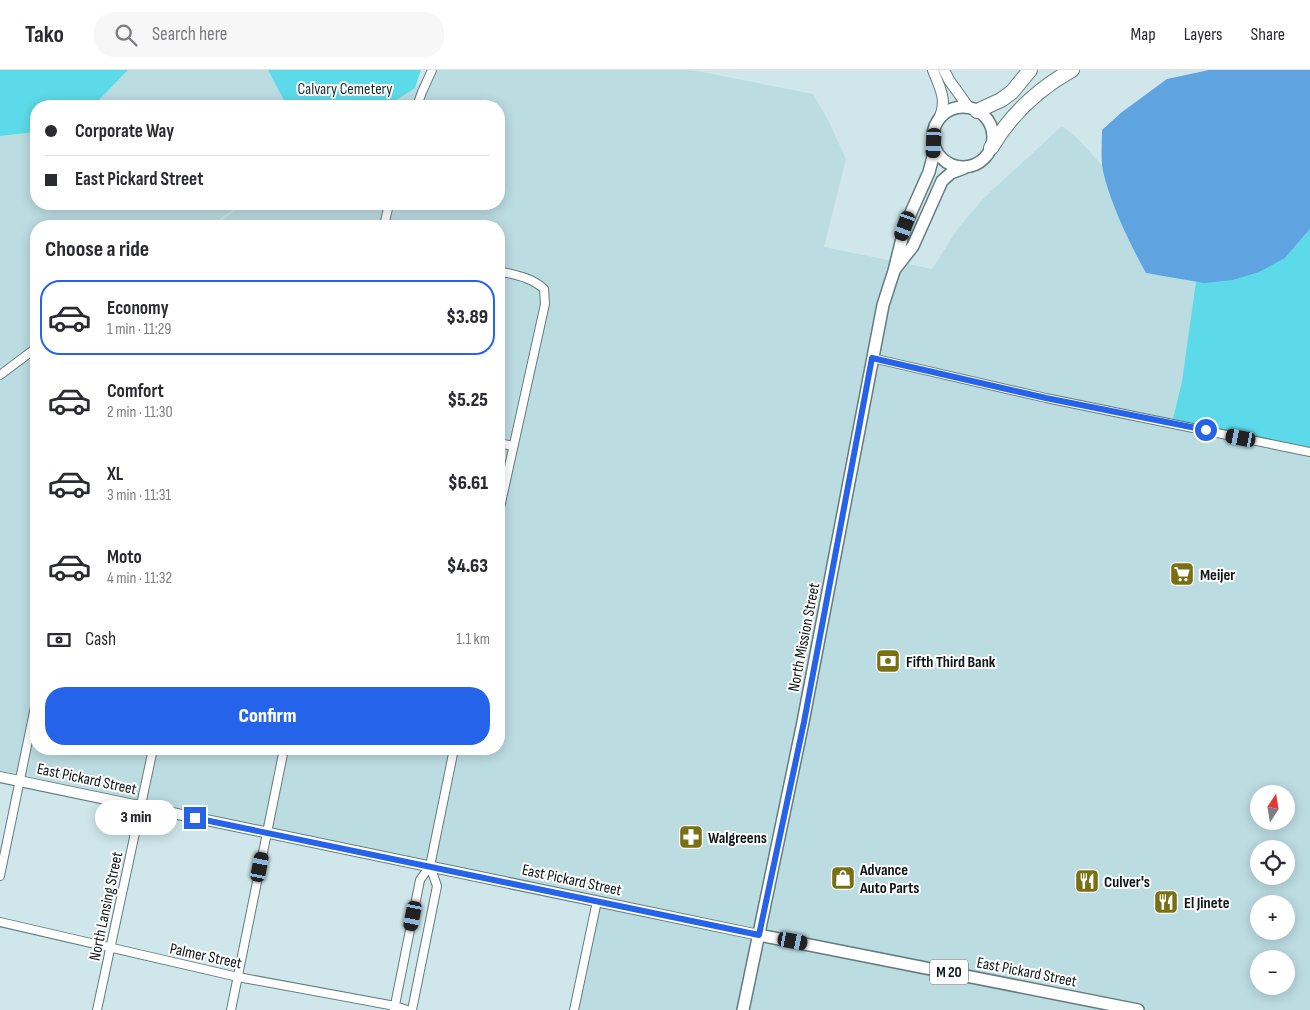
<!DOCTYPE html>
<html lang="en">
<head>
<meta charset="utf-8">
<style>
	:root { --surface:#fff; --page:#f7f7f7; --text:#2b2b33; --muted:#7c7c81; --line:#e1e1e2; --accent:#2563eb }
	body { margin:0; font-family:"Sofia Sans Condensed",sans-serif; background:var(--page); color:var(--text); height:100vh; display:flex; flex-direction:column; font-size:19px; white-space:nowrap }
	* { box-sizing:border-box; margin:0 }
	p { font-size:16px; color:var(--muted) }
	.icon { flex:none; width:28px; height:28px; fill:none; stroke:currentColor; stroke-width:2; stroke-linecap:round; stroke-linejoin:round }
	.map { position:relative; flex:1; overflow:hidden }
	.details { position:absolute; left:30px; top:150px; width:475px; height:535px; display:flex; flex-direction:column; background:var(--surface); border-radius:20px; box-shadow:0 2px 12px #0003 }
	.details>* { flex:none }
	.hud { position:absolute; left:30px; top:30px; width:475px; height:110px; border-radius:20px; box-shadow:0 2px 12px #0003; display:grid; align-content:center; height:110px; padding:0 15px; background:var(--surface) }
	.needle { width:32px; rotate:12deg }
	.fabs { position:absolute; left:1250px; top:715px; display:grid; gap:10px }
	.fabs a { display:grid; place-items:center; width:45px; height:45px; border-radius:50%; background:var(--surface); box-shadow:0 2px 12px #0003; font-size:25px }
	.end { position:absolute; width:22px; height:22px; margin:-11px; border:6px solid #2563eb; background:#fff; box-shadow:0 0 0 2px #fff }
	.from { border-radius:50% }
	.bubble { position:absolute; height:35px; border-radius:18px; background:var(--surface); box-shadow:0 2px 12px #0003; font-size:16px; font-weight:800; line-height:35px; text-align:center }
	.car { position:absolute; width:15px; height:30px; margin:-15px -8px; border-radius:6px; box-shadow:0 0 4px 1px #0007; background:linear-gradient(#222 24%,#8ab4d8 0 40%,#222 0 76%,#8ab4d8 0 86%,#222 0) }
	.hud b { display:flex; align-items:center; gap:18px; height:48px; font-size:19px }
	.hud b+b { border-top:1px solid var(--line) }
	.hud i { width:12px; height:12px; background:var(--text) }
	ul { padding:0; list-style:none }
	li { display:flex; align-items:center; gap:15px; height:75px; margin:0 10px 8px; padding:0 5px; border:2px solid transparent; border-radius:20px }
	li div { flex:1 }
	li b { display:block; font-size:19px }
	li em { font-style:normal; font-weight:800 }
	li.selected { border-color:var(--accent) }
	li>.icon { width:45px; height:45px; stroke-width:1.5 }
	h2 { padding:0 15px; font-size:22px; line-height:60px }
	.pay { display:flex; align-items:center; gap:12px; height:55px; padding:0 15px; font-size:19px }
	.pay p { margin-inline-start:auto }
	.cta { display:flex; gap:10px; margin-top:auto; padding:10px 15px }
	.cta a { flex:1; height:58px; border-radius:20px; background:var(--accent); color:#fff; font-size:20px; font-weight:800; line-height:58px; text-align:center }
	header { display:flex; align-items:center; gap:30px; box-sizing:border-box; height:70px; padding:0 25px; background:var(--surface); border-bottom:1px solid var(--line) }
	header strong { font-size:24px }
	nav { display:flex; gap:28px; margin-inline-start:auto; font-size:18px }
	.search { width:350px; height:45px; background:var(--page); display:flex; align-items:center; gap:12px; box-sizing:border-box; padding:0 18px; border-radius:20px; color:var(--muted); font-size:19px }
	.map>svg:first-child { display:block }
	.built { fill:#bbdce1; fill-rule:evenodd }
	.green { fill:#5ddae9 }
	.water { fill:#5fa3e0 }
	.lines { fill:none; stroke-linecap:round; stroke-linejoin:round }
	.street-casing { stroke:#657b7e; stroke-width:10 }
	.secondary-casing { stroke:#657b7e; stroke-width:12 }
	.primary-casing { stroke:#657b7e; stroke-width:14 }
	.highway-casing { stroke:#657b7e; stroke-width:16 }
	.street { stroke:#fff; stroke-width:8 }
	.secondary { stroke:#fff; stroke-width:10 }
	.primary { stroke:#fff; stroke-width:11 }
	.highway { stroke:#fff; stroke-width:14 }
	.route { stroke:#2563eb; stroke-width:6 }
	.labels { text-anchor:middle; stroke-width:4; stroke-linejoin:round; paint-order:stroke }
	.shield { fill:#fff; stroke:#565b5c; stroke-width:1 }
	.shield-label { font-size:15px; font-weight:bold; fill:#0d1516 }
	.park-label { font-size:16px; fill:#182e31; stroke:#fff }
	.poi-label { font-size:16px; font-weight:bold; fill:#0d1516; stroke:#fff; text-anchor:start }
	.street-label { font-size:16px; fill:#0d1516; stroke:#fff }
</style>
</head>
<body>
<header>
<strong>Tako</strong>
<div class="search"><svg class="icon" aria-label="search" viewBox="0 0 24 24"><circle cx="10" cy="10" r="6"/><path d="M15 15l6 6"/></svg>Search here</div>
<nav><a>Map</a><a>Layers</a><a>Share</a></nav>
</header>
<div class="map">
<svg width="1310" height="940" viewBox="0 0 1310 940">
	<rect width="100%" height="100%" fill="#cfe7ea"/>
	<g class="built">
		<path d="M128,0h140l19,36h-194z"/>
		<path d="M440,0h252l121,24 16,28 17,37 -22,88 108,22 27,-42 25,-29 78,-72 14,11 26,28 8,27 36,81 50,8 -14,100 -10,42 138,29v558h-736l23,-108 -597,-125v-402l36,-27v401h463v-523h-285l30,-22h255v-98h-113zM1259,724h27v27h-27zM1259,779h27v27h-27zM1259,834h27v27h-27zM1259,889h27v27h-27z"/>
		<path d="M36,62v72h206l-33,22h-173v116l-36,25v-231z"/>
	</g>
	<g class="green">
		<path d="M0,0h128l-35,36h-57v26l-36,4z"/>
		<path d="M268,0h153l-6,18 -28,18h-100z"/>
		<path d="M1310,159v223l-138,-29 10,-42 14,-100 37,-1 52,-22z"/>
	</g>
	<path class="water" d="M1209,0h101v159l-25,29 -26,14 -26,8 -29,3 -58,-10c-16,-29 -39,-76 -44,-108 -1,-11 0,-23 0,-35l20,-18 45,-33z"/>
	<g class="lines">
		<defs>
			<g id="street">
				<path d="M417,36l5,-14 10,-22"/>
				<path d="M384,156l5,-22"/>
				<path d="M499,201c16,4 32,6 45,18l1,15 -46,208"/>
				<path d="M872,288l174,40 264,54"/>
				<path d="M0,305l36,-27"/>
				<path d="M499,373l14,3"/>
				<path d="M0,806l36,-174"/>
				<path d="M0,852l238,55 157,29 12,4"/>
				<path d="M97,940l56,-261"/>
				<path d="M231,940l53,-261"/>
				<path d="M394,940l26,-130 10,-14 24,-117"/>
				<path d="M412,940l25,-124 -7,-20"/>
				<path d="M574,940l23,-109"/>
			</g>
			<g id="secondary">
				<path d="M933,0c8,21 15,30 5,51"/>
				<path d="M944,0l5,10 20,28"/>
				<path d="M0,707l759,158"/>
			</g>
			<g id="primary">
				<circle cx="963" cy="67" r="30"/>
				<path d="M895,199l18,-23 29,-65 9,-8 13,-5"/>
				<path d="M759,865l379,75"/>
				<path d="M743,940l60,-288 80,-417 11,-34 11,-45 24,-54 4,-15 1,-14"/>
			</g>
			<g id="highway">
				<path d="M977,41l24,-11 11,-8 18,-22"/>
				<path d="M991,78c20,-34 47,-59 81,-78"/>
			</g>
		</defs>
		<use href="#street" class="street-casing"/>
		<use href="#secondary" class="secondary-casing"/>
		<use href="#primary" class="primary-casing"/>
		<use href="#highway" class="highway-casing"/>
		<use href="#street" class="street"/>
		<use href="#secondary" class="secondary"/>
		<use href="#primary" class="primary"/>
		<use href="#highway" class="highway"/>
	</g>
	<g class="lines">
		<path class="route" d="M195,748l564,117 45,-213 68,-364 174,40 160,32"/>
	</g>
	<defs>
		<symbol id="supermarket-square" viewBox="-11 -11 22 22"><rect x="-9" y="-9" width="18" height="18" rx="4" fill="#777113" stroke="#fff"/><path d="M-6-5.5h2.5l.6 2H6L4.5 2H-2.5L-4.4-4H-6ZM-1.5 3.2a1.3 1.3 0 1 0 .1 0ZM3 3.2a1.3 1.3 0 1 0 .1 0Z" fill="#fff"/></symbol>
		<symbol id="bank-square" viewBox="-11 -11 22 22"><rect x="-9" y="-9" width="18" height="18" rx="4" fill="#777113" stroke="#fff"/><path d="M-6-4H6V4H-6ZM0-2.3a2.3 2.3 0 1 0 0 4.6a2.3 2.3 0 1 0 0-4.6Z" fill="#fff"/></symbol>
		<symbol id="pharmacy-square" viewBox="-11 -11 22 22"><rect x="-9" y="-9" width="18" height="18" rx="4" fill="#777113" stroke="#fff"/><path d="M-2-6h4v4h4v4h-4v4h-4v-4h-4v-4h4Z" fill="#fff"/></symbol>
		<symbol id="shop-square" viewBox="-11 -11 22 22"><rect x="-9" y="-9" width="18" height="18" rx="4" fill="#777113" stroke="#fff"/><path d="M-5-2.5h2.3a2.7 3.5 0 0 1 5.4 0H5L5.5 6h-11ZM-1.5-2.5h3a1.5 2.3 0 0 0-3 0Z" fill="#fff"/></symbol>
		<symbol id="restaurant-square" viewBox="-11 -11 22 22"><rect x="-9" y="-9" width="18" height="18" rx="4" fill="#777113" stroke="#fff"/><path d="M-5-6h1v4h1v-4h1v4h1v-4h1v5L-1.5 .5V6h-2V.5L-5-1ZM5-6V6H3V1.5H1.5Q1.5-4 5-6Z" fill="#fff"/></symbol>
	</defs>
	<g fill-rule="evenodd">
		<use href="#supermarket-square" x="1168" y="490" width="28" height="28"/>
		<use href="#bank-square" x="874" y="577" width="28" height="28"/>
		<use href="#pharmacy-square" x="677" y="753" width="28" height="28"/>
		<use href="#shop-square" x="829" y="794" width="28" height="28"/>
		<use href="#restaurant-square" x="1073" y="797" width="28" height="28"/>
		<use href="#restaurant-square" x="1152" y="818" width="28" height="28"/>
	</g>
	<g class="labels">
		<rect class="shield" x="930" y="889.5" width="38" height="25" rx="4"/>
		<g class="shield-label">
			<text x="949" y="907">M 20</text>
		</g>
		<g class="park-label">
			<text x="345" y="24">Calvary Cemetery</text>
		</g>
		<g class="poi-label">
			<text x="1200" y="510">Meijer</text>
			<text x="906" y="597">Fifth Third Bank</text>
			<text x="708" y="773">Walgreens</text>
			<text x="860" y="805">Advance<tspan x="860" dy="18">Auto Parts</tspan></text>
			<text x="1104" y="817">Culver's</text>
			<text x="1184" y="838">El Jinete</text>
		</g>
		<g class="street-label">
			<text transform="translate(803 567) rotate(-79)" y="6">North Mission Street</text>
			<text transform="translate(87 708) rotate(12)" y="6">East Pickard Street</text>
			<text transform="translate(572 809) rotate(12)" y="6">East Pickard Street</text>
			<text transform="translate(105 836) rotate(-78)" y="6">North Lansing Street</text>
			<text transform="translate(206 885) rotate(12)" y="6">Palmer Street</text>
			<text transform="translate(1027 901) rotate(11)" y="6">East Pickard Street</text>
		</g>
	</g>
</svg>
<div class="fabs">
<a><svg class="needle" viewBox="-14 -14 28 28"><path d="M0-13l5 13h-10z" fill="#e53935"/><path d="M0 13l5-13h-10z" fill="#7c7c81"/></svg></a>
<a><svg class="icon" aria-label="locate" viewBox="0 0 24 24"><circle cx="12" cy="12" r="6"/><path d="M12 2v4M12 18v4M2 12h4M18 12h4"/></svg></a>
<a>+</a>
<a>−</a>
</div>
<i class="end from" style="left:1206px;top:360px"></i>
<i class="end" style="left:195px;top:748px"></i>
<div class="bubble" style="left:95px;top:730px;width:82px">3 min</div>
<i class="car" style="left:934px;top:73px;rotate:183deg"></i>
<i class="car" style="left:905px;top:156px;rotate:199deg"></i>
<i class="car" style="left:1241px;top:368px;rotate:281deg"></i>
<i class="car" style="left:260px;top:797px;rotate:11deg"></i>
<i class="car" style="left:413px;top:846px;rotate:191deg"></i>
<i class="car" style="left:793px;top:871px;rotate:101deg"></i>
<div class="hud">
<b><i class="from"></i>Corporate Way</b>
<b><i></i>East Pickard Street</b>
</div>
<section class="details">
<h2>Choose a ride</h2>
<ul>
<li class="selected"><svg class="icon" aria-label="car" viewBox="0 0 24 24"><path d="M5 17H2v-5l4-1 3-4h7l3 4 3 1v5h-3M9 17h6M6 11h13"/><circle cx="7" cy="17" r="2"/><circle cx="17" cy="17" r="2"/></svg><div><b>Economy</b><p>1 min · 11:29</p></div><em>$3.89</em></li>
<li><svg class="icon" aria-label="car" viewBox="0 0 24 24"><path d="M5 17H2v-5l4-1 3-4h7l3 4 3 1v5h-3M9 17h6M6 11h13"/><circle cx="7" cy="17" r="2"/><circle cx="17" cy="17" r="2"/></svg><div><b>Comfort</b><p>2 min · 11:30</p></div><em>$5.25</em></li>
<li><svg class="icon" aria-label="car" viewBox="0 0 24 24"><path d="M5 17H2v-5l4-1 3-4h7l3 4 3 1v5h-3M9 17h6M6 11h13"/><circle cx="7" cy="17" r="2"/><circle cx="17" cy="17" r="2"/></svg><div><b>XL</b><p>3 min · 11:31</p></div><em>$6.61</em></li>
<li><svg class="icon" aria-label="car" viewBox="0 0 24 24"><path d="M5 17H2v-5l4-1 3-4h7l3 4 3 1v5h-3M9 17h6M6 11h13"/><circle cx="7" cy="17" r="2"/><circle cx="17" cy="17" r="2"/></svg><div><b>Moto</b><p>4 min · 11:32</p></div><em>$4.63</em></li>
</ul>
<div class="pay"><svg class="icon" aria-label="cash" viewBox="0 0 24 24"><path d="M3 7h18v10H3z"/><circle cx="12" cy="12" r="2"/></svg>Cash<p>1.1 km</p></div>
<div class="cta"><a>Confirm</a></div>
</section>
</div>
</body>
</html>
